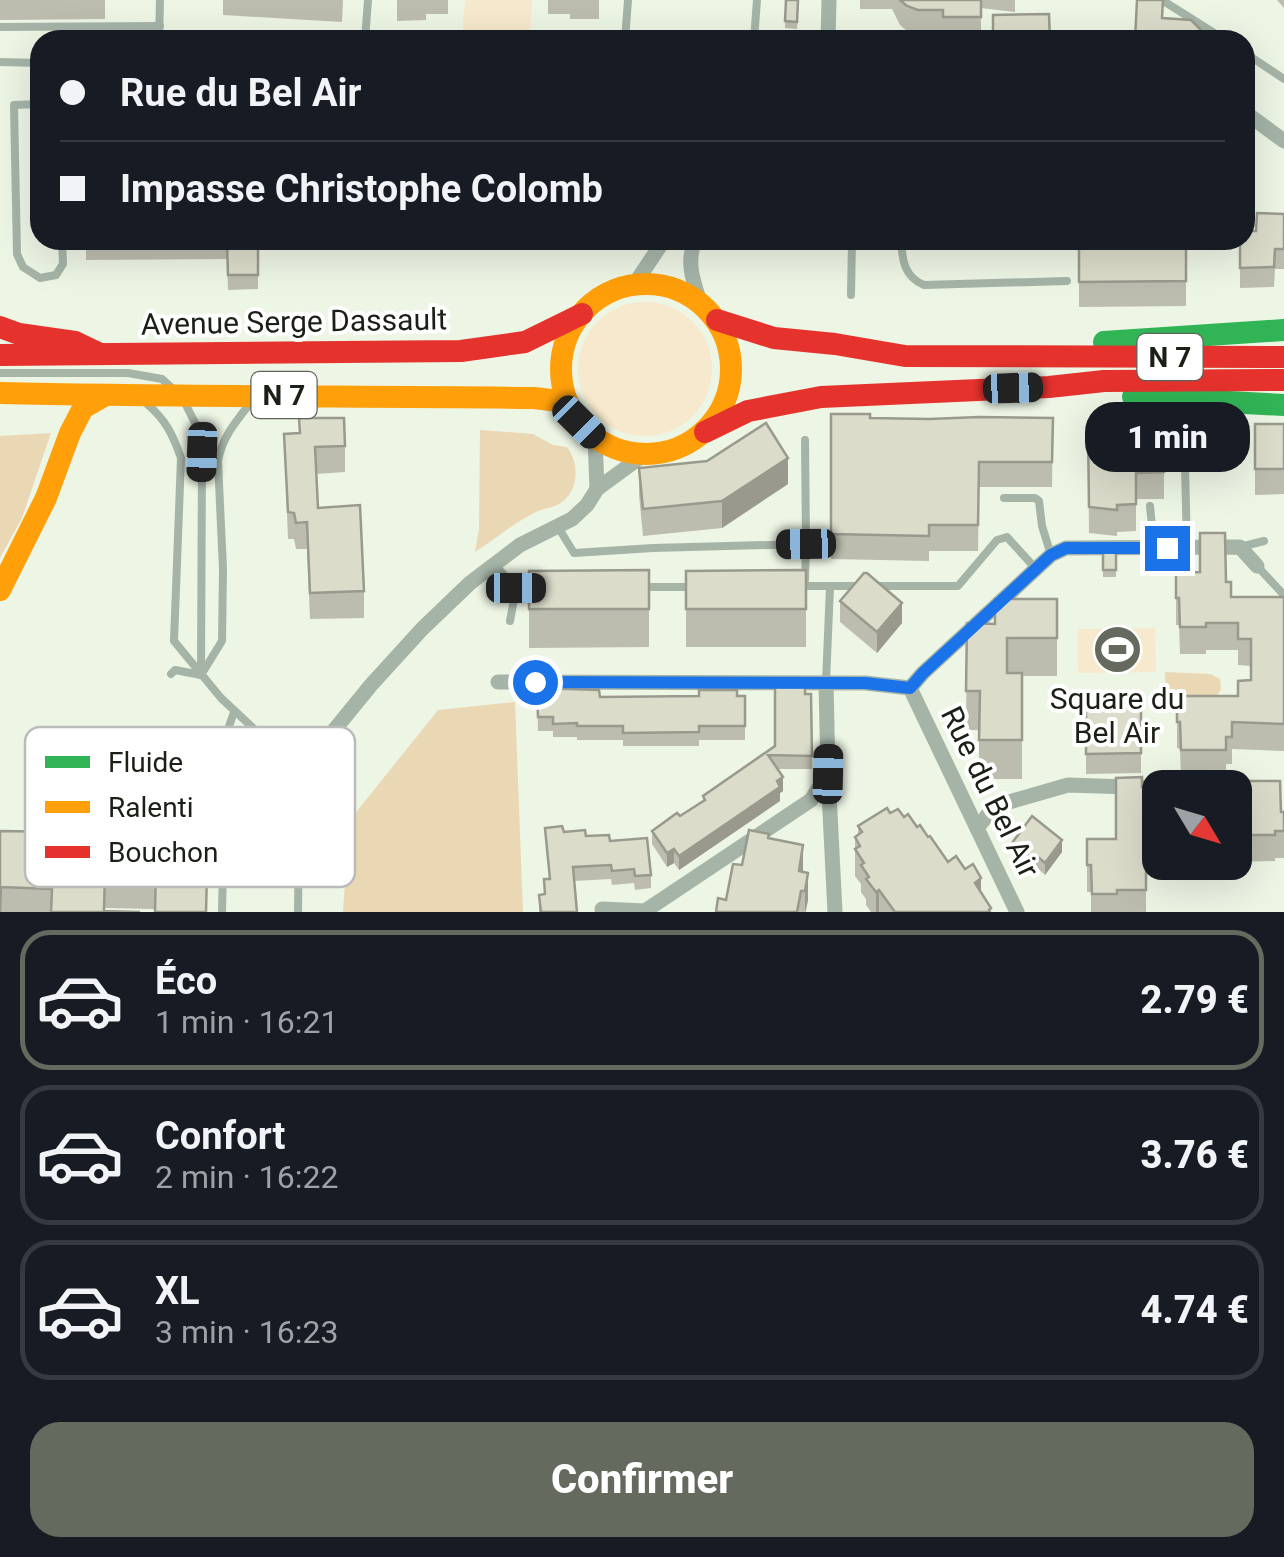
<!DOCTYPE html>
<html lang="fr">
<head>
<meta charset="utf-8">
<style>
	:root { --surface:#171b24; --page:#20242c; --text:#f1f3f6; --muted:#9ea1a6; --line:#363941; --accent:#646b5e }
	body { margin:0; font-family:Roboto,sans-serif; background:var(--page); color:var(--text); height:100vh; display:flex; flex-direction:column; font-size:38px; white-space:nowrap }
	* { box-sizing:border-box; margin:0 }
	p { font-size:32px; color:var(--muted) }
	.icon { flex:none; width:55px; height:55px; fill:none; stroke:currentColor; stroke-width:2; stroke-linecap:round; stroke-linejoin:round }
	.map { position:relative; height:912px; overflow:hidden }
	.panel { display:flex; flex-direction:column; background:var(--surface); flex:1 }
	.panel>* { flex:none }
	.guide { position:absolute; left:30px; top:30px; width:1225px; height:220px; border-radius:30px; box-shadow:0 10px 40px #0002; display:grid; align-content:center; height:220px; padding:0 30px; background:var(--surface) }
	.needle { width:65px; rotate:128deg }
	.fabs { position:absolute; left:1142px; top:770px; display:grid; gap:20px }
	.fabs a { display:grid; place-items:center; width:110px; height:110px; border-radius:20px; background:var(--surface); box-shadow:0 10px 40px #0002; font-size:50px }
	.end { position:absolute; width:45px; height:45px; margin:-22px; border:12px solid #1a73e8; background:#fff; box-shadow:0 0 0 5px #fff }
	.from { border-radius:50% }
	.bubble { position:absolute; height:70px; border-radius:30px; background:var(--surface); box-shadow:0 10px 40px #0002; font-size:32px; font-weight:800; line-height:70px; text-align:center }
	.car { position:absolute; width:30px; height:60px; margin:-30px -15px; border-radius:12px; box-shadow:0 0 8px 2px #0007; background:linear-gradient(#222 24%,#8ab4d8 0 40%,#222 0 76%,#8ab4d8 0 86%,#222 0) }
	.guide b { display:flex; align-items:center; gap:35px; height:95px; font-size:38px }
	.guide b+b { border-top:2px solid var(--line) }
	.guide i { width:25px; height:25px; background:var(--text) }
	ul { padding:18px 0 0; list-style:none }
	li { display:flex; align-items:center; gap:30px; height:140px; margin:0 20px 15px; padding:0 10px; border:5px solid var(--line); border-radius:30px }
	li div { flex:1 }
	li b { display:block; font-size:38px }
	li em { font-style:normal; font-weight:800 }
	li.current { border-color:var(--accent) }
	li>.icon { width:90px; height:90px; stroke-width:1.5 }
	.action { display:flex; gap:20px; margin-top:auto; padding:20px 30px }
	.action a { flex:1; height:115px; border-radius:30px; background:var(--accent); color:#fff; font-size:40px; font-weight:800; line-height:115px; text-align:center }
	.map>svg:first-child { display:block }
	.green { fill:#f6e9cd }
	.forest { fill:#ead8b5 }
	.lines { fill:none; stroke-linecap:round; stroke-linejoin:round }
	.lane { stroke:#a6b4a8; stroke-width:8 }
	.street { stroke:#a6b4a8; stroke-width:15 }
	.fast { stroke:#30b455; stroke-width:22 }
	.slow { stroke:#ff9f0a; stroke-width:22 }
	.jam { stroke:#e5322d; stroke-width:22 }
	.wall { fill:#bcbdae }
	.shaded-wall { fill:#999a8d }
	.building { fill:#dbdcca; stroke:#999a8d; stroke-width:2.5 }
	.route { stroke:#1a73e8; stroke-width:12 }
	.labels { text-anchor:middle; stroke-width:8; stroke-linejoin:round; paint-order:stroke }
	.shield { fill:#fff; stroke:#5f635c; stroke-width:2.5 }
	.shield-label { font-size:28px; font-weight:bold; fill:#1b2016 }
	.street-label { font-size:30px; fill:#1b2016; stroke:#fff }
	.poi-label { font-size:30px; fill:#1b2016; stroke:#fff }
	.key { fill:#fff; stroke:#bbbcb9; stroke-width:2.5 }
	.key-label { font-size:28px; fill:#1b2016 }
</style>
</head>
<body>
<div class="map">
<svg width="1284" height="912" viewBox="0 0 1284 912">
	<rect width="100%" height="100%" fill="#edf5e5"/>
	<g class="green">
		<path d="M465,0h67l-2,36h-68z"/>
		<circle cx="645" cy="369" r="67"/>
		<path d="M1155,628l1,44 -78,1 -1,-44z"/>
	</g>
	<g class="forest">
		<path d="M480,430l53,4 20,11 14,2c13,17 12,45 -8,57 -6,4 -16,4 -23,8 -21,10 -41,27 -61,40l4,-23z"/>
		<path d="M51,433l-29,85 -22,40v-122z"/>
		<path d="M1165,672l45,2 10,5 1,10 -7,12 -48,2z"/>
		<path d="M515,702l8,210h-180l6,-91 89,-111z"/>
	</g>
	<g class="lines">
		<g class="lane">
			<path d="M1162,0l63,40"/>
			<path d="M0,27l160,-1"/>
			<path d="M159,40l1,-40"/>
			<path d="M365,40l3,-40"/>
			<path d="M625,40l3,-40"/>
			<path d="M754,40l3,-40"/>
			<path d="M1245,53l39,26"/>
			<path d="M0,62l40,1"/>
			<path d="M40,104l-26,1 3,149 6,13 17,11 16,-3 7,-11 -1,-24"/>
			<path d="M901,240c1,19 3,37 23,45l143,-4"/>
			<path d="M851,295l1,-55"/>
			<path d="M0,373h128l34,6 11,10"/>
			<path d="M185,403l12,24 5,25 -1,223"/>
			<path d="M147,404c19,16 26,31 34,54l-7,183 47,57 79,74 -2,140"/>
			<path d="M1185,467l2,80"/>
			<path d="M1004,498h31l4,3 3,25 9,29"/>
			<path d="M1150,506l4,41"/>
			<path d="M558,527l16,26 79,-5 153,-4 -1,-104"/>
			<path d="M1240,547l24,-6"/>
			<path d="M495,565l21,23h20"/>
			<path d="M1257,566l27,29"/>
			<path d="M805,580l1,-36"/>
			<path d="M804,586h56"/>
			<path d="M874,586h84l39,-46 10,-3 29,32"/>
			<path d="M640,587h51"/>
			<path d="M510,621l6,-33"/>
			<path d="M171,674l4,-4 26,5"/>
			<path d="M201,675l21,-34 1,-72 -5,-108c4,-24 19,-41 34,-60"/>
			<path d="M826,682l4,-95"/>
			<path d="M198,861l25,2"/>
			<path d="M222,912l4,-177 8,-23"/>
		</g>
		<g class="street">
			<path d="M828,40l1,-40"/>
			<path d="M1246,113l38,28"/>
			<path d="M695,240c-9,22 -2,41 5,62"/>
			<path d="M634,285l30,-45"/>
			<path d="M595,438l2,51"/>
			<path d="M498,682l367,1 45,5 107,224"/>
			<path d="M910,688l13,-15 128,-118 15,-7 174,-1 17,19"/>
			<path d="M300,772l71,-87 51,-56 48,-46 50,-38 52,-26 15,-14 10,-16 45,-33"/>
			<path d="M828,773l7,139"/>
			<path d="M977,828l18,-22 73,-21 92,3"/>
			<path d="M602,909l43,2 166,-111 17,-27 -2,-90"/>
		</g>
		<g class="fast">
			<path d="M1104,342l180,-12"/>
			<path d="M1133,397l151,8"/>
		</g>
		<g class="slow">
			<circle cx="646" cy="369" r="85"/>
			<path d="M0,393c178,4 356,3 534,5l33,4"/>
			<path d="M0,590l46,-92 24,-65 13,-25 21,-12"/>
		</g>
		<g class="jam">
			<path d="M717,320l57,18 61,6 70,12 379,1"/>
			<path d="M0,327l19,7 56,8 25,12"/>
			<path d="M0,355l461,-4 64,-9 57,-28"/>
			<path d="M705,432l43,-21 73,-14 228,-10 55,-6 180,-1"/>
		</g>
	</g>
	<g class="wall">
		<path d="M0,0h105v19l-105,1z"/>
		<path d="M223,0h120l-1,22 -119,-7z"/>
		<path d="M397,0h51v14h-22v6l-29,1z"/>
		<path d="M548,0h51v19h-29v-5h-22z"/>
		<path d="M786,0h13l-2,29 -12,-1z"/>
		<path d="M860,0h155v12l-34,-4v32h-38v-6h-25l-11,-3 -7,-6 -8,-16h-32z"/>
		<path d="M1277,0h7v8z"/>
		<path d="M1284,214v55h-9l-1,18 -34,1v-48z"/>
		<path d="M86,240h172v49l-30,1 -1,-31 -141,1z"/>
		<path d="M1079,240h107v66l-107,1z"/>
		<path d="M1164,412v87h-28v32l-19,1v4l-28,-3 -1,-105 48,-1z"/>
		<path d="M831,414l39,4 59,1 124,-1 -1,69h-73l-1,64h-49v10l-98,-2z"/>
		<path d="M1255,424h29v70l-29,1z"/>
		<path d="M284,434l61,12v26l-29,2 2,34 46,83v27l-54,1 -3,-70h-11l-2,-10h-6z"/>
		<path d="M639,468l149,16 -66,44 -79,8 -4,-41z"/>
		<rect x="1103" y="552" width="13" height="25"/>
		<path d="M649,570v77l-120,1v-77z"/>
		<path d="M806,570v77h-120v-76z"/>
		<path d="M1176,573l50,9 5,15h53v154l-52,-2v15h-6v13h-45l-1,-28 -3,-1v-52h61l13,-16v-14l-13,-1v-15h-32v4h-26l-1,-29h-3z"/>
		<path d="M1057,599v77h-35v103h-43v-49h-13l1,-107 28,1z"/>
		<path d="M840,601l62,22 -25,30 -37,-31z"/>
		<path d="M537,688l63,9 145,-1v44h-46v6h-76v-6h-46v-3h-24v-6h-15z"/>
		<path d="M805,694h6l1,75h-35l6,22 -3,2v8l-101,69 -5,-7 -7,4 -15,-23v-13l28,-15 23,-15v-5l72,-50z"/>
		<path d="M1086,699l27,3h28v71l-55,1z"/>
		<path d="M1246,781l35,31h3v46h-9v3l-40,1v-74z"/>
		<path d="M1142,787l18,1v71h-14v53h-55v-20h-4v-53h29z"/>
		<path d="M890,813l14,4 24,20 20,25 33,31 10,19h-120l-5,-7v-6l-5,-7v-8l-6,-8v-39l3,-2v-9z"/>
		<path d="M545,828l65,13 41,34v13l-16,2 -1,-7 -22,2 -1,-6 -37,2 3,31h-38v-17l5,-1v-15h5z"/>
		<path d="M0,831l86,2 122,2 -53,74 -50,-1v3l35,1h-140z"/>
		<path d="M769,838l34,34 5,28 -2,12h-90l10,-12 16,-35z"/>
		<path d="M1012,843l50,9 -17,23 -8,-7 -3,4 -22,-17z"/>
	</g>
	<g class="shaded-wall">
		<path d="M788,458v26l-66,44v-27z"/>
		<path d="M902,603v20l-25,30v-21z"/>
		<path d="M783,777v14l-3,2v8l-101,69v-14z"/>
		<path d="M1062,840v12l-17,23v-12z"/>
		<path d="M803,845v27l-4,-1z"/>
		<path d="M674,849v14l-7,4v-14z"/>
		<path d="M1037,856v12l-3,4v-12z"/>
		<path d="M808,873v27l-3,12v-21z"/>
		<path d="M981,878v27l-6,-22z"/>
		<path d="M879,890v22h-3v-20z"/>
	</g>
	<g class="building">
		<path d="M786,0h12l-1,22 -12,-1z"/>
		<path d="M900,0h81v17h-38v-7h-25l-11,-4z"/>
		<path d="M1137,0h26l-1,18 29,2 12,12v8h-68z"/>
		<path d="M1049,14l1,26h-57v-25z"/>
		<path d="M488,37l59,2 -59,1z"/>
		<path d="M1257,213l27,1v35h-9l-1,18 -34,1v-28h5v-9h11z"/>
		<path d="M86,240h172v35h-30l-1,-31 -141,1z"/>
		<path d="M1079,240h107v41l-107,1z"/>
		<path d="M1136,412h28v60l-28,1v31l-19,1v5l-28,-3 -1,-79 48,-1z"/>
		<path d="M831,414h39v4l59,1 50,-2 74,1 -1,44h-73l-1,63h-49v11l-98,-2z"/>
		<path d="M299,418h45l1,28 -30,1 3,61 42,-3 4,86 -54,2 -3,-71 -11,1 -2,-10 -6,-1 -4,-78 16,-1z"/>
		<path d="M766,423l22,35 -66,43 -79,8 -4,-41 68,-7z"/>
		<rect x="1255" y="424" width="29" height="45"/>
		<path d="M1200,533h25l1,49h5v15h53v127l-52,-2v15h-6v13h-45l-1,-28h-3v-26h61v-15l13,-1v-41h-13v-16h-32v4h-26l-1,-29h-3v-25l24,-1z"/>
		<rect x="1103" y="552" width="13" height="18"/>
		<path d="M649,570v39h-120v-38z"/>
		<path d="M806,570v39h-120v-38z"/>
		<path d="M864,573h3l35,30 -25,29 -37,-31z"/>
		<path d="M995,599h62v39h-50v35h15v67h-43l1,-49h-14l1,-68 28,1z"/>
		<path d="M775,687h30v7h6l1,62 -44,-1 15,22 -6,4 3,6 -101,69 -5,-7 -7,4 -15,-22 25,-18 3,3 25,-16 -2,-4 72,-50z"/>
		<path d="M537,688l62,2 1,7 99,-1v-6h38v6h8v30h-46v6l-76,1v-7h-46v-3l-24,1v-7h-15z"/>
		<path d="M1112,698l1,4h28v51l-55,1v-55z"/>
		<path d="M1142,777v10h29l-11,1v44h-14v58h-29v4h-25l-1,-29h-4v-26h29v-61z"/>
		<path d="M1220,777h25l1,4h34l1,31h3v19h-9v4h-40v-47h-15z"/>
		<path d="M887,808l3,5 8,-4 6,8 4,-3 9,13 3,-2 8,12 2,-1 18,26 8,-6 9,13 8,-5 8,14 -6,5 16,25 -2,2 1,2h-95l-16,-22 -3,2 -10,-13 3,-2 -8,-12 3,-2 -9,-14 5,-3 -5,-9 7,-5 -4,-6z"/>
		<path d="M1032,816l30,24 -17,23 -8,-7 -3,4 -22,-17z"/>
		<path d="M562,826l2,6 21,-2 1,6 23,-1 1,6 37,-3 4,37 -16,1 -1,-7 -22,2 -1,-6 -38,2 4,45h-36l-2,-17 6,-1 -1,-15h6l-5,-51z"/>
		<path d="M66,827h20v6l122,2 -2,77h-51l1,-42h-51l-1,41 36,1h-89l1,-23 -51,-2 -1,25v-81l66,1z"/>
		<path d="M749,830l20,4 -1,4 35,7 -4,26 9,2 -3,18h-4l-4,21h-81l2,-14 8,2 7,-36 9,1z"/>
	</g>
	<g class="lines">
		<path class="route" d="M535,682l330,1 45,5 13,-15 128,-118 15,-7h101"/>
	</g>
	<defs>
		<symbol id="stadium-disc" viewBox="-11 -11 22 22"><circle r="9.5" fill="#646b5e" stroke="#fff"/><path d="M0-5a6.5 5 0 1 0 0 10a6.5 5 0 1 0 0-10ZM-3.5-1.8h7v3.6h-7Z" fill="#fff"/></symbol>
	</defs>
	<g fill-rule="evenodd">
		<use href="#stadium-disc" x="1090" y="622" width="55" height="55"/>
	</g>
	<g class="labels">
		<g class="shield">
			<rect x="1137.5" y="334" width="65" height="46" rx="8"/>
			<rect x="251.5" y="372" width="65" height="46" rx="8"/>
		</g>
		<g class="shield-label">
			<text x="1170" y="367">N 7</text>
			<text x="284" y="405">N 7</text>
		</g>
		<g class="street-label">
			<text transform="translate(294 322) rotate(-1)" y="10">Avenue Serge Dassault</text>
			<text transform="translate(990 792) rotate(64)" y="10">Rue du Bel Air</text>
		</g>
		<g class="poi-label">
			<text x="1117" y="709">Square du<tspan x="1117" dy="34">Bel Air</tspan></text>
		</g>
	</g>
	<rect x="25" y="727" width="330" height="160" rx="15" class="key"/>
	<rect x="45" y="756" width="45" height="12" fill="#30b455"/>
	<rect x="45" y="801" width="45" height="12" fill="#ff9f0a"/>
	<rect x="45" y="846" width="45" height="12" fill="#e5322d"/>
	<g class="key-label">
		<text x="108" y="772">Fluide</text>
		<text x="108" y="817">Ralenti</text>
		<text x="108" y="862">Bouchon</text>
	</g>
</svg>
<div class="fabs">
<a><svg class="needle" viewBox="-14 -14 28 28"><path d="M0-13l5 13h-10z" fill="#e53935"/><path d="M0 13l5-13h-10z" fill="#9ea1a6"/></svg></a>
</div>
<i class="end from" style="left:535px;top:682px"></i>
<i class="end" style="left:1167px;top:548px"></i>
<div class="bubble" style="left:1085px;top:402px;width:165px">1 min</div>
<i class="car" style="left:1013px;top:388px;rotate:88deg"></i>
<i class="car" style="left:579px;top:422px;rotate:135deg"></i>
<i class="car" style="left:202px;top:452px;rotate:182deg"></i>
<i class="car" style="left:806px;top:544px;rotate:269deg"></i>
<i class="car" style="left:516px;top:588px;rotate:90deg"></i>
<i class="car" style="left:828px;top:774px;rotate:1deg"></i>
<div class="guide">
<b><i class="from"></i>Rue du Bel Air</b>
<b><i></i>Impasse Christophe Colomb</b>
</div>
</div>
<section class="panel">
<ul>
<li class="current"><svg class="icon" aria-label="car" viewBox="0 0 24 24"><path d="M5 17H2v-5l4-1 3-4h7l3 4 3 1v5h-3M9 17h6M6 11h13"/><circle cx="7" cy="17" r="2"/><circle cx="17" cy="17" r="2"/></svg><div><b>Éco</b><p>1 min · 16:21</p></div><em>2.79 €</em></li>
<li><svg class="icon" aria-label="car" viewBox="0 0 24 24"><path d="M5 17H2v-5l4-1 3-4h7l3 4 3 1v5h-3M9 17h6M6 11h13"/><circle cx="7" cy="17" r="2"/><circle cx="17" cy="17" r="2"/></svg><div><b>Confort</b><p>2 min · 16:22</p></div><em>3.76 €</em></li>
<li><svg class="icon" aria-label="car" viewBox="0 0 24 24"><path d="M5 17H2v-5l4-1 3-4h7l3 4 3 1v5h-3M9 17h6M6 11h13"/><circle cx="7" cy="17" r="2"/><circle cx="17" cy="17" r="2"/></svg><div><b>XL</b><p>3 min · 16:23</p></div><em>4.74 €</em></li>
</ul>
<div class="action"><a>Confirmer</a></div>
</section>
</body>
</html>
